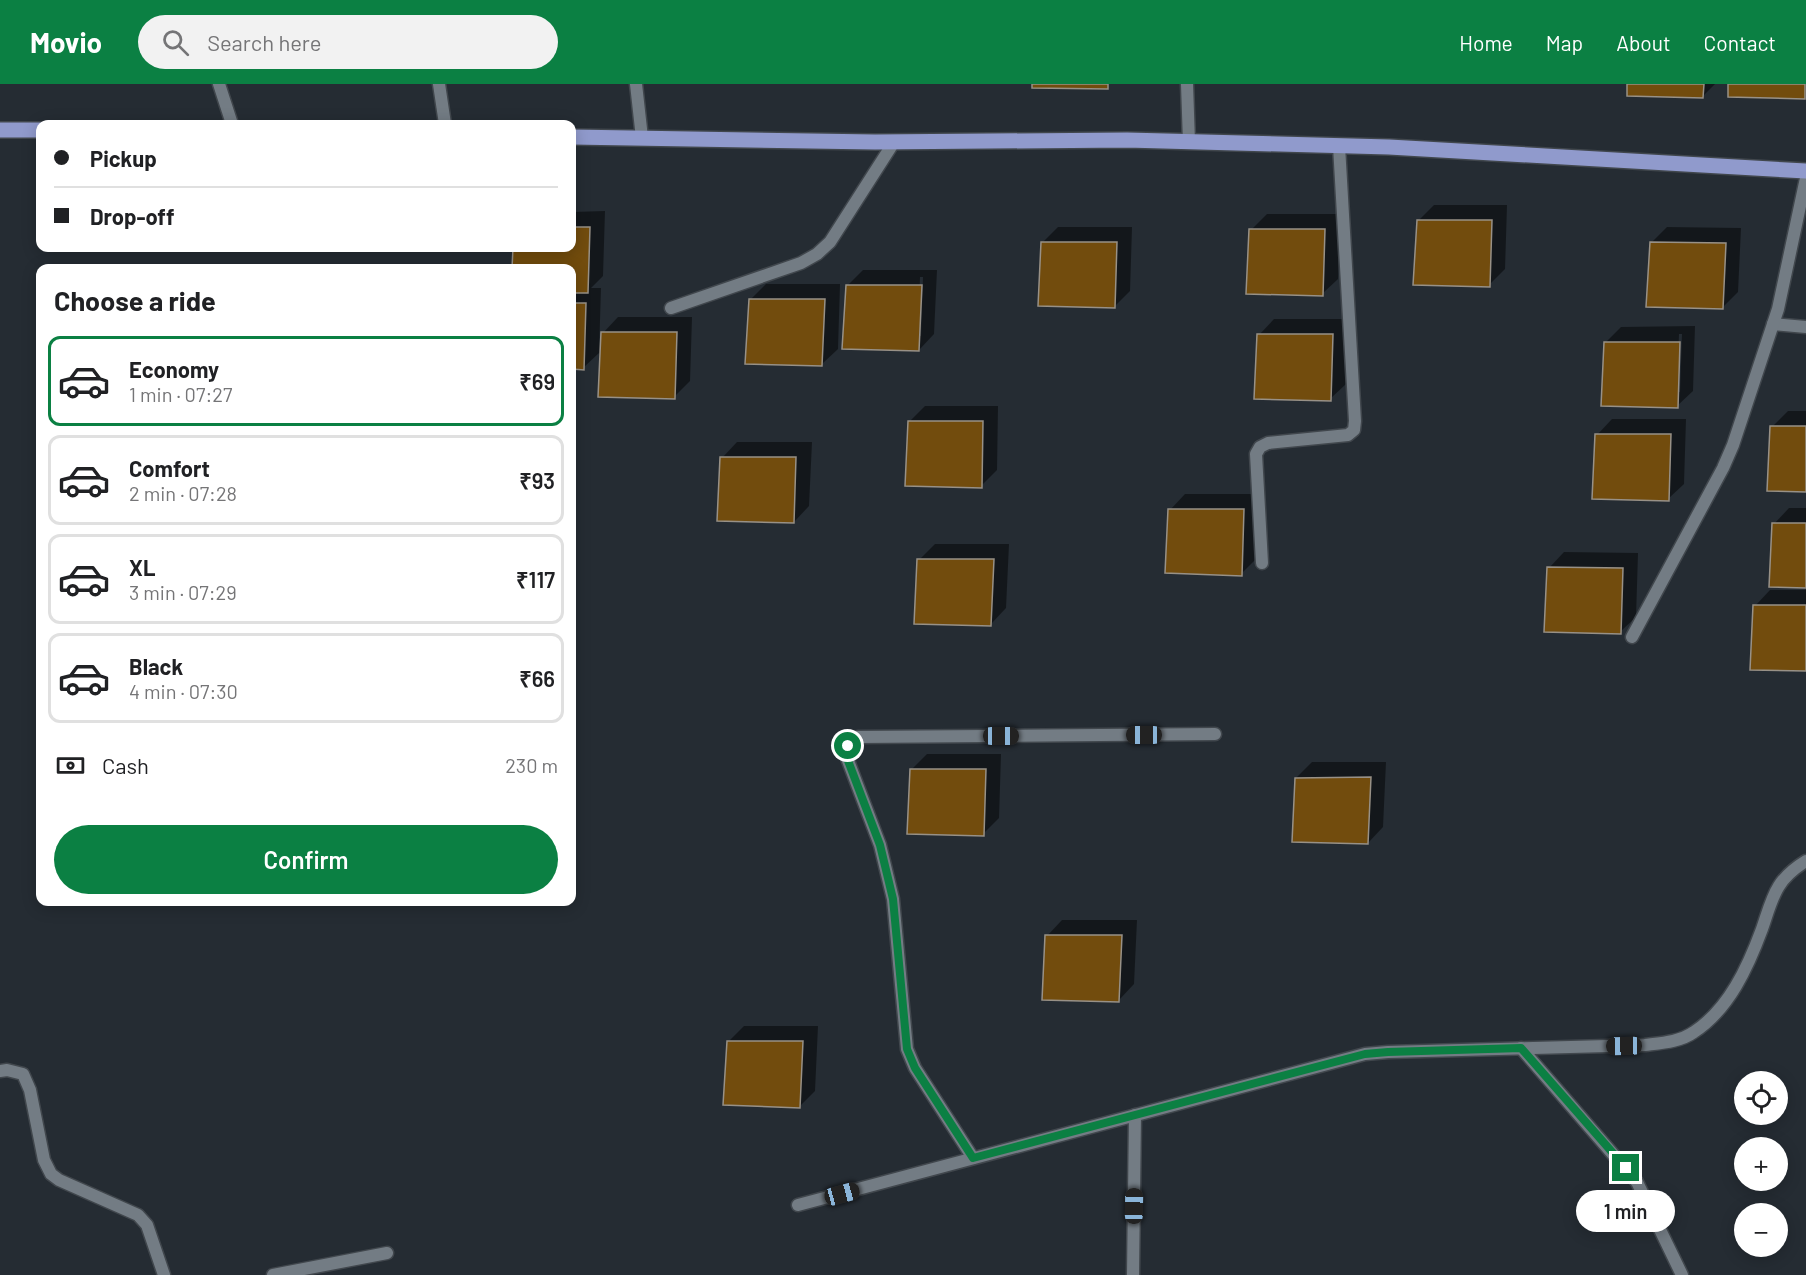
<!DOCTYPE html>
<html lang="en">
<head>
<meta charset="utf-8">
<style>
	:root { --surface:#fff; --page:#f2f2f2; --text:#202124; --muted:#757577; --line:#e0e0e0; --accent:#0b8043 }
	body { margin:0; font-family:Barlow,sans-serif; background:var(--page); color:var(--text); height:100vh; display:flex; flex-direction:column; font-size:22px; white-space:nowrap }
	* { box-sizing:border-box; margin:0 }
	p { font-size:20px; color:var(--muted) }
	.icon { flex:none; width:33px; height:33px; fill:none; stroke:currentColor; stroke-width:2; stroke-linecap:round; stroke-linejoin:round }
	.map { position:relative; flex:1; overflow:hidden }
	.sheet { position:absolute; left:36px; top:180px; width:540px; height:642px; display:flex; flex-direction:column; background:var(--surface); border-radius:12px; box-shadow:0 3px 15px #0003 }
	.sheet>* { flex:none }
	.top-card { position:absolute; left:36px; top:36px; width:540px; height:132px; border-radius:12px; box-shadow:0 3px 15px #0003; display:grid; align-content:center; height:132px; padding:0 18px; background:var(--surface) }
	.buttons { position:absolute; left:1734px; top:987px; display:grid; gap:12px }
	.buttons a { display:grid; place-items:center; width:54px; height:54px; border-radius:50%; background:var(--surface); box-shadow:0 3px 15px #0003; font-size:30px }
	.end { position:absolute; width:27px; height:27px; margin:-14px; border:8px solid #0b8043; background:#fff; box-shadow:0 0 0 3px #fff }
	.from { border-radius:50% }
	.bubble { position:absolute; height:42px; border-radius:21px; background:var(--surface); box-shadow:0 3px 15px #0003; font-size:20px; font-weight:600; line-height:42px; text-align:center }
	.car { position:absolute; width:18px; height:36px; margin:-18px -9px; border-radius:8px; box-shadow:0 0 4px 2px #0007; background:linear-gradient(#222 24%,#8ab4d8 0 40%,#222 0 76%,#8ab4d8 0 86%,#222 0) }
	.top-card b { display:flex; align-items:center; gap:21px; height:57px; font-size:22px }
	.top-card b+b { border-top:2px solid var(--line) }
	.top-card i { width:15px; height:15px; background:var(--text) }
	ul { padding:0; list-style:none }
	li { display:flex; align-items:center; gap:18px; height:90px; margin:0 12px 9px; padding:0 6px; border:3px solid var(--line); border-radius:12px }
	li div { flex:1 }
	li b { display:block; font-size:22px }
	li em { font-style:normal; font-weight:600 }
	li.current { border-color:var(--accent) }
	li>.icon { width:54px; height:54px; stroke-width:1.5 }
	h2 { padding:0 18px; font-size:27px; line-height:72px }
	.pay { display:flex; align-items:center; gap:15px; height:66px; padding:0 18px; font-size:22px }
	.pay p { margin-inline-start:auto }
	.primary-button { display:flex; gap:12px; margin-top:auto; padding:12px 18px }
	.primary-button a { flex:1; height:69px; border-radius:36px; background:var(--accent); color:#fff; font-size:24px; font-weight:600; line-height:69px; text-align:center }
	header { display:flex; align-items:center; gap:36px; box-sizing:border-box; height:84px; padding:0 30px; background:var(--accent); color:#fff }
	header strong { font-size:28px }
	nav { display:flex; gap:33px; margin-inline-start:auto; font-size:21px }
	.search { width:420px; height:54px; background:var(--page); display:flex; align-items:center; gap:15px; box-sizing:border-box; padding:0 21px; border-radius:33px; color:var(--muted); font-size:22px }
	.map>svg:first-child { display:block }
	.shadow { fill:#0007; fill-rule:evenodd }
	.building { fill:#724c0d; stroke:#989187; stroke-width:1.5 }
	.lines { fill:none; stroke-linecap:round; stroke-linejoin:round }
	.lane-casing { stroke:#41474d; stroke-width:15 }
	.street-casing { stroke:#41474d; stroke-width:15 }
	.primary-casing { stroke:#41474d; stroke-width:18 }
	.lane { stroke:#737c84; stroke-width:12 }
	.street { stroke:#737c84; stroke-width:12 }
	.primary { stroke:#909acc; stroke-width:15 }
	.route { stroke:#0b8043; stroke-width:8 }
</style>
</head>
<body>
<header>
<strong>Movio</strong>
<div class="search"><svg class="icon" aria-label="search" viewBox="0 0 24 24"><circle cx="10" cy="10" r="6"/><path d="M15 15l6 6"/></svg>Search here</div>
<nav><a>Home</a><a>Map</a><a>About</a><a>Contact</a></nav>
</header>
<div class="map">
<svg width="1806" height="1191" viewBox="0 0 1806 1191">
	<rect width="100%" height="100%" fill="#252c33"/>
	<g class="shadow">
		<path d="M1629,0h86l-12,12z"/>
		<path d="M1434,121h73l-2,64 -16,16 -71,-64z"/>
		<path d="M605,127l-2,65 -12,12h10l-2,65 -16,15h-11v-100h-58l1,-20h57v-36z"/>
		<path d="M1267,130h73l-2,65 -16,15 -71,-64z"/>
		<path d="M1058,143h74l-2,64 -16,16 -72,-64z"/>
		<path d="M1667,143l74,1 -3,64 -15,15 -72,-64z"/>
		<path d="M863,186h74l-3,64 -15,16 -72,-64zM920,193h3l-2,59h-3z"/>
		<path d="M766,200h74l-2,65 -16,15 -72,-64z"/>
		<path d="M618,233h74l-2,64 -16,16 -71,-64z"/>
		<path d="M1274,235h74l-2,65 -16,15 -71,-64z"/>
		<path d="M1695,242l-2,65 -16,15 -71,-64 15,-15zM1679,250h3l-2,58h-3z"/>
		<path d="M925,322h73l-1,64 -16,16 -72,-64z"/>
		<path d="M1788,327h18v79l-34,-63z"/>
		<path d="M1612,335h74l-2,65 -16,15 -71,-64z"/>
		<path d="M737,358h75l-3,64 -15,16 -72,-64z"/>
		<path d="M1185,410h74l-2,64 -16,16 -71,-64z"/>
		<path d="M1789,424h17v79l-32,-63z"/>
		<path d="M935,460h74l-3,64 -15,16 -72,-64z"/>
		<path d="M1564,468l74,1 -2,64 -16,15 -71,-64z"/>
		<path d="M1770,506h36v80l-51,-64z"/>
		<path d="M927,670h74l-2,64 -16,16 -72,-64z"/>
		<path d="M1312,678h74l-3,65 -15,16 -72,-65z"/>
		<path d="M1062,836h75l-3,64 -15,16 -72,-64z"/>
		<path d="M744,942h74l-3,65 -15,15 -72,-64z"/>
	</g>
	<g class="building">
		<path d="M1032,0h76v5l-76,-1z"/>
		<path d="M1627,0h77l-1,14 -76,-2z"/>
		<path d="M1728,0h77v15l-77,-2z"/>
		<path d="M1417,136h75l-2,67 -77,-2z"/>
		<path d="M572,143h18l-2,66h-16v-25h-60l1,-20h59z"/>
		<path d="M1249,145h76l-2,67 -77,-2z"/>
		<path d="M1041,158h76l-2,66 -77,-2z"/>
		<path d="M1650,158l76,1 -3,66 -77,-2z"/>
		<path d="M846,201h76l-3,66 -77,-2z"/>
		<path d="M749,215h76l-3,67 -77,-2z"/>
		<path d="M572,219h14l-2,67 -12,-1z"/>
		<path d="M601,248h76l-2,67 -77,-2z"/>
		<path d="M1257,250h76l-2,67 -77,-2z"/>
		<path d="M1604,258h76l-2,66 -77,-2z"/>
		<path d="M908,337h75l-1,67 -77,-2z"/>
		<path d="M1770,342h36v66l-39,-1z"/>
		<path d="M1595,350h76l-2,67 -77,-2z"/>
		<path d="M720,373h76l-2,66 -77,-2z"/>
		<path d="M1168,425h76l-2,67 -77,-3z"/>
		<path d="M1772,439h34v65l-37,-1z"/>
		<path d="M917,475h77l-3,67 -77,-2z"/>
		<path d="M1547,483l76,1 -2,66 -77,-2z"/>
		<path d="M1753,521h53v66l-56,-1z"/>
		<path d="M910,685h76l-2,67 -77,-2z"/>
		<path d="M1371,693l-3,67 -76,-2 3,-64z"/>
		<path d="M1045,851h77l-3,67 -77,-2z"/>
		<path d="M727,957h76l-3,67 -77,-3z"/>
	</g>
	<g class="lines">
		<defs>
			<g id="lane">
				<path d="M439,0l6,40"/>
				<path d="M636,0l6,54"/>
			</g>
			<g id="street">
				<path d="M219,0l13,40"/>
				<path d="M1187,0l2,58"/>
				<path d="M671,224l130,-45 16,-9 13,-12 64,-100"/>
				<path d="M1773,240l33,3"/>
				<path d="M1262,479l-6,-109 4,-7 8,-4 80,-8 6,-5 1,-9 -16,-275"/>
				<path d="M1632,553l91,-169 10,-23 45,-136 28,-131"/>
				<path d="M1521,964l116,134 45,93"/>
				<path d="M0,987l7,-1 16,4 7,16 14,70 7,14 8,6 79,35 9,10 17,50"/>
				<path d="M973,1074l-58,-90 -8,-19 -14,-150 -13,-54 -33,-87 1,-12 10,-9 357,-3"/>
				<path d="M798,1121l567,-151 23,-2 257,-7c16,-2 35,-3 49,-13 35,-23 54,-65 68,-103 11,-32 13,-49 44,-68"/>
				<path d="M273,1191l114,-22"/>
				<path d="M1133,1191l2,-160"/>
			</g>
			<g id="primary">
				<path d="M0,46h40"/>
				<path d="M572,53l303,5 252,-2 262,7 417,24"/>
			</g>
		</defs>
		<use href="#lane" class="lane-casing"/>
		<use href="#street" class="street-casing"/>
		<use href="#primary" class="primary-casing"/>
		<use href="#lane" class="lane"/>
		<use href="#street" class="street"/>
		<use href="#primary" class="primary"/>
	</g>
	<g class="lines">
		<path class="route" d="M848,662l-1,12 33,87 13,54 14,150 8,19 58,90 392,-104 23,-2 133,-4 105,120"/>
	</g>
</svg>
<div class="buttons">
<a><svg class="icon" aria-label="locate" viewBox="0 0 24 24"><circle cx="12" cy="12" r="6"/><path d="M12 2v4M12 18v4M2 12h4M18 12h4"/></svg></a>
<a>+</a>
<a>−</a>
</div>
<i class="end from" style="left:848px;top:662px"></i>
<i class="end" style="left:1626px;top:1084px"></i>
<div class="bubble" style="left:1576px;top:1106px;width:99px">1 min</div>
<i class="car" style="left:1144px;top:651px;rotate:270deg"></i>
<i class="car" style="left:1001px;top:652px;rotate:90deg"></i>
<i class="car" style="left:1624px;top:962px;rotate:269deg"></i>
<i class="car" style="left:842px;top:1110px;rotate:75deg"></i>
<i class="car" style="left:1134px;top:1122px;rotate:1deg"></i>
<div class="top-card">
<b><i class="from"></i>Pickup</b>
<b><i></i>Drop-off</b>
</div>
<section class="sheet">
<h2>Choose a ride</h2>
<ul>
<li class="current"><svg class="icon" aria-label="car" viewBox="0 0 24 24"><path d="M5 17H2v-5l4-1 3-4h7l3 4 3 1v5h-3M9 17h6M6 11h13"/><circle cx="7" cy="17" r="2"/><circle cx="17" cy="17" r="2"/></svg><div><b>Economy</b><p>1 min · 07:27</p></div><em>₹69</em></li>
<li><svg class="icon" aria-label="car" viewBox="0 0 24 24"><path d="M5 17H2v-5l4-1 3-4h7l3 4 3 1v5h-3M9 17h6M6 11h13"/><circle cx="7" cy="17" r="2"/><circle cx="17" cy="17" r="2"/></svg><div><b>Comfort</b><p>2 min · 07:28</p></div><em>₹93</em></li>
<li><svg class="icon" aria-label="car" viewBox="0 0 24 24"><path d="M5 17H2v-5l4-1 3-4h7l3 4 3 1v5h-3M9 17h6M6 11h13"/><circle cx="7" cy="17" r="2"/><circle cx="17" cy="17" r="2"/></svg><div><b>XL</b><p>3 min · 07:29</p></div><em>₹117</em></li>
<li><svg class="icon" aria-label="car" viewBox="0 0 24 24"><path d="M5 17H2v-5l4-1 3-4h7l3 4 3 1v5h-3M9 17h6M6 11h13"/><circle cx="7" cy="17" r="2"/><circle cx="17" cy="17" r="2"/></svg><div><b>Black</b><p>4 min · 07:30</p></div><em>₹66</em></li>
</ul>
<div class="pay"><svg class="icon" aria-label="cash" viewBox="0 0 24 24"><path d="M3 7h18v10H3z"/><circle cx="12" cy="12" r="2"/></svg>Cash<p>230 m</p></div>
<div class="primary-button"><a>Confirm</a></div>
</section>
</div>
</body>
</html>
